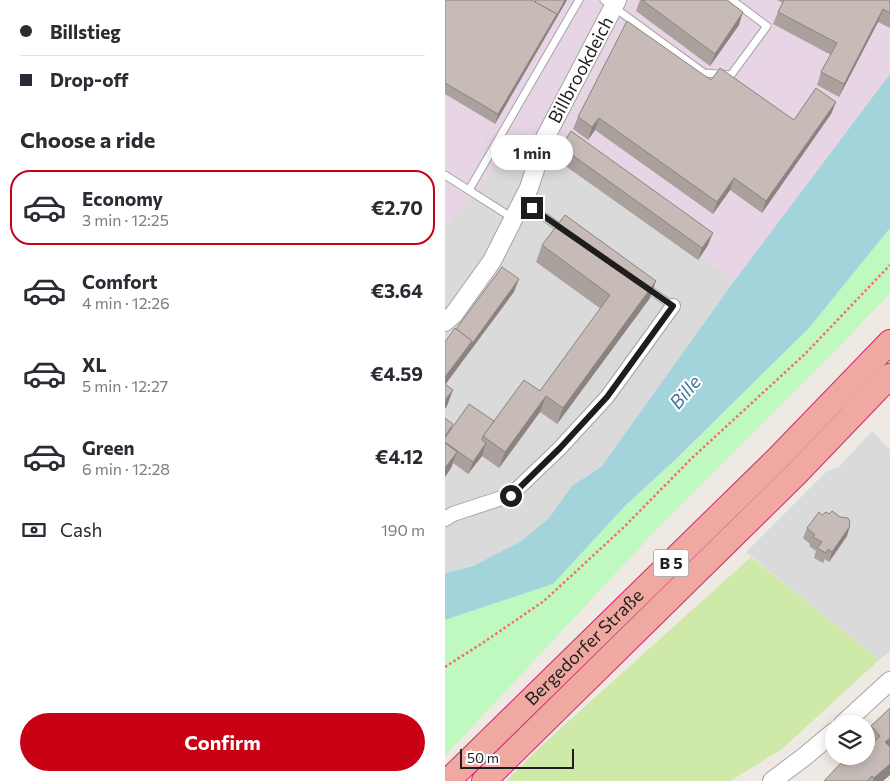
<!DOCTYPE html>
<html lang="en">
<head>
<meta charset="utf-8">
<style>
	:root { --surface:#fff; --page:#f7f7f7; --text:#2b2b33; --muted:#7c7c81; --line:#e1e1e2; --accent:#c90115 }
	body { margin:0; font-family:Commissioner,sans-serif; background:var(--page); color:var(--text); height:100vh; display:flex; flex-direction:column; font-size:19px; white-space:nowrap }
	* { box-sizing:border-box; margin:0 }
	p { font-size:16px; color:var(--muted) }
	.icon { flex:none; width:28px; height:28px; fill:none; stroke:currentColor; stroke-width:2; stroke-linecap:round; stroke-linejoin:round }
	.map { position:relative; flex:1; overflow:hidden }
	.side { display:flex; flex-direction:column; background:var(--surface); width:445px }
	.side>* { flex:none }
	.banner { display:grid; align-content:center; height:110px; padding:0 20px; background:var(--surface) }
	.fabs { position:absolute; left:380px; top:715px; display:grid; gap:10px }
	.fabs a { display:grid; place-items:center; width:50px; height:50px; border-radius:50%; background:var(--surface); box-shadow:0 2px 12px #0003; font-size:25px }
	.scale { position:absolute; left:15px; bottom:12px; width:114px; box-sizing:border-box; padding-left:5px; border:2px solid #1d1d1d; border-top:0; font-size:14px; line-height:18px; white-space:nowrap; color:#1d1d1d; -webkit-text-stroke:4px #fff; paint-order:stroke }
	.end { position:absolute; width:22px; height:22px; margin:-11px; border:6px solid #1d1d1d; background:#fff; box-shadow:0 0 0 2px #fff }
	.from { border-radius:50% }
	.bubble { position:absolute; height:35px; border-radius:18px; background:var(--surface); box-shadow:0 2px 12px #0003; font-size:16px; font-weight:700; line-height:35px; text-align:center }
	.banner b { display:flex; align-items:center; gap:18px; height:48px; font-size:19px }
	.banner b+b { border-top:1px solid var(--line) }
	.banner i { width:12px; height:12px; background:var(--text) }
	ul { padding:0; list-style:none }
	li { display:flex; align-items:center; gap:15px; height:75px; margin:0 10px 8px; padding:0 10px; border:2px solid transparent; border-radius:20px }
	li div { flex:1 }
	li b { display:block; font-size:19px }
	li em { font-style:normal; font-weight:700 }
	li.on { border-color:var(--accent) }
	li>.icon { width:45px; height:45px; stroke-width:1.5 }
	h2 { padding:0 20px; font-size:22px; line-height:60px }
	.pay { display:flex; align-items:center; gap:12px; height:55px; padding:0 20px; font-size:19px }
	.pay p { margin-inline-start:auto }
	.primary-button { display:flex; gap:10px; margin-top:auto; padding:10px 20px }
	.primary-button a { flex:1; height:58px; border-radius:30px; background:var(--accent); color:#fff; font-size:20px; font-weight:700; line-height:58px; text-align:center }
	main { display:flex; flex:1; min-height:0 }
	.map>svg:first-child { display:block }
	.residential { fill:#dbdada }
	.industrial { fill:#e7d5e6 }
	.grass { fill:#cee9a8 }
	.park { fill:#c0f9bf }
	.water { fill:#a3d4dc }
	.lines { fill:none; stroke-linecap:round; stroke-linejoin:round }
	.service-casing { stroke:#a4a4a4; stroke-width:9 }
	.minor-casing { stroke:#a4a4a4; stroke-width:16 }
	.tertiary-casing { stroke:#a4a4a4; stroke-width:20 }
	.trunk-casing { stroke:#d72573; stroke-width:26 }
	.path { stroke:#f96a69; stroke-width:2.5; stroke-dasharray:2.5 2.5; stroke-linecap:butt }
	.service { stroke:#fff; stroke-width:7 }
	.minor { stroke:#fff; stroke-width:14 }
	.tertiary { stroke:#fff; stroke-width:18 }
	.trunk { stroke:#f0a9a0; stroke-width:24 }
	.wall { fill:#aaa19d }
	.shaded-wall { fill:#8b837f }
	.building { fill:#c6bbb6; stroke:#8b837f }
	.route { stroke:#1d1d1d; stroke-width:6 }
	.labels { text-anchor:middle; stroke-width:4; stroke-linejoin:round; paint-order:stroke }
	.shield { fill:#fff; stroke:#616161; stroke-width:1 }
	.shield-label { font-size:16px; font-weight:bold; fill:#1d1d1d }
	.street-label { font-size:18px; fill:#1d1d1d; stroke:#fff }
	.water-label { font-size:19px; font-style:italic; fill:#44789c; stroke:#fff }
</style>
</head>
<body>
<main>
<section class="side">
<div class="banner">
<b><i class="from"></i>Billstieg</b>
<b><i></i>Drop-off</b>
</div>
<h2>Choose a ride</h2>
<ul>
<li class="on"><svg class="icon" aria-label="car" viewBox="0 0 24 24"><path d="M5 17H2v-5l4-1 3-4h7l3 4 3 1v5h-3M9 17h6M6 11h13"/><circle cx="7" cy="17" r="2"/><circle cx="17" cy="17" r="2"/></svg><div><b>Economy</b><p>3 min · 12:25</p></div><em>€2.70</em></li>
<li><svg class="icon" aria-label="car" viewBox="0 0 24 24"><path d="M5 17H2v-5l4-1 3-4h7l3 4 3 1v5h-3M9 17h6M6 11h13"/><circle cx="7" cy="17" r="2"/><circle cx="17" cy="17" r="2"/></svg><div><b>Comfort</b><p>4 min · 12:26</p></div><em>€3.64</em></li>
<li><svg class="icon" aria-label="car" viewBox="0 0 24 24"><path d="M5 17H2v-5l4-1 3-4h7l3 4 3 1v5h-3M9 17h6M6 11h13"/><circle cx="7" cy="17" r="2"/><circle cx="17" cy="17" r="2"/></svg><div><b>XL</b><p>5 min · 12:27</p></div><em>€4.59</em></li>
<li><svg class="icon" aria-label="car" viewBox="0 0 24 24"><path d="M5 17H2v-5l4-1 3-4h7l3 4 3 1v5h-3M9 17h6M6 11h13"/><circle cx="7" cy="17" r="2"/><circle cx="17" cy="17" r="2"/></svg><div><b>Green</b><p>6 min · 12:28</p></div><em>€4.12</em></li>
</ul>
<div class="pay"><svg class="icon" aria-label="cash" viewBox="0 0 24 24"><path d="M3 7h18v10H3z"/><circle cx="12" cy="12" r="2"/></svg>Cash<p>190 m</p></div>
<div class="primary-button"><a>Confirm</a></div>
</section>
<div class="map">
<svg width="445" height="781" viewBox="0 0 445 781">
	<rect width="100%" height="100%" fill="#eee9e3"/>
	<g class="residential">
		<path d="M80,131l210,149 -134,187 -29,19 -23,32 -29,24 -47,24 -28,7v-346z"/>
		<path d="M427,431l18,19v201l-11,9 -133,-108 81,-81 11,-3z"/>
	</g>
	<path class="industrial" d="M0,0h445v74l-155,206 -209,-149 -81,96z"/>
	<path class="grass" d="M306,557l128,103 -97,89 -52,32h-224l34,-34z"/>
	<path class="park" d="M445,228v65l-50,53 -182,182 -213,228v-136l108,-36 72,-78 51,-47 133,-131z"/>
	<path class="water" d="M445,74v154l-81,100 -133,131 -51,47 -72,78 -108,36v-47l28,-7 47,-24 29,-24 23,-32 29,-19 134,-187z"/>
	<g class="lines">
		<defs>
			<g id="service">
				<path d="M159,0l100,73 27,2 36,-49 -35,-26"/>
				<path d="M0,175l69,44"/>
				<path d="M24,190l110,-190"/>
				<path d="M87,208l31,22"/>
				<path d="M199,286l29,20"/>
			</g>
			<path id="minor" d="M0,519l8,-5 58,-19 49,-47 47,-51 66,-91"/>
			<g id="tertiary">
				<path d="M0,322l9,-8 38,-53 37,-73 16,-50 72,-138"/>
				<path d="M398,724l47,-43"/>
				<path d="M327,781l32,-24 30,-25"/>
			</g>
			<g id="trunk">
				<path id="s1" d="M3,781l330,-323 112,-116"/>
				<path d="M39,781l312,-307 94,-98"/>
			</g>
		</defs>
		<use href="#service" class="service-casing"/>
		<use href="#minor" class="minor-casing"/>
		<use href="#tertiary" class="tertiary-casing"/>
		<use href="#trunk" class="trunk-casing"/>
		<path class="path" d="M0,667l36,-23 63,-43 80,-74 68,-69 113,-104 85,-89"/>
		<use href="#service" class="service"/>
		<use href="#minor" class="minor"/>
		<use href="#tertiary" class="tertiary"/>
		<use href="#trunk" class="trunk"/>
	</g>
	<g class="wall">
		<path d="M0,0l90,2 1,-2h31l-72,124 -50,-30z"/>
		<path d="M195,0h87l12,25 -29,41 -74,-55z"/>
		<path d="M332,0h113v28l-12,-6 -39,75 -22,-12 4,-13 10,-17 -58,-31 5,-12 5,-9z"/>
		<path d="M391,102l-5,12 -69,99 -32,-23 -17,24 -118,-84 -7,10 -15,-11 5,-12 216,3z"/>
		<path d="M116,147l147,98 -10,15 -141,-100z"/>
		<path d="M97,245l108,53 -93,126 -17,-12 -41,56 -17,-12 -14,18 -15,-11 -2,5 -6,9v-59l7,10 42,-7 46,-30 61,-82 -65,-47z"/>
		<path d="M404,525l-2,11 -18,26 -4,-3 -2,4 -9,-5 2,-7 -7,-5 1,-2 -7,-6 4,-10z"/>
		<path d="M445,708l-7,73h-59l31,-23 13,-12 -2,-2v-5l5,-13z"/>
	</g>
	<g class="shaded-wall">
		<path d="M120,0h2l-72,124 3,-10z"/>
		<path d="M438,9l-5,13 -39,75 5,-13z"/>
		<path d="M298,12l-4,13 -29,41 5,-12z"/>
		<path d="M391,102l-5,12 -69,99 4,-12z"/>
		<path d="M154,118l-4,12 -7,10 4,-13z"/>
		<path d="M289,178l-4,12 -17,24 4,-12z"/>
		<path d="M268,233l-5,12 -10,15 4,-12z"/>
		<path d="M74,279l-5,13 -69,93v-8z"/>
		<path d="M211,281l-6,17 -93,126 6,-16z"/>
		<path d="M8,390l-6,16 -2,3v-9z"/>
		<path d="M101,396l-6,16 -41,56 6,-16z"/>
		<path d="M41,443l-4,13 -14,18 5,-12z"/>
		<path d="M12,452l-6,16 -6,9v-9z"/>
		<path d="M405,526l-3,10 -18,26 3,-10z"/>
		<path d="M445,738v10l-5,-6z"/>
		<path d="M445,764v11l-7,6h-10l1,-3z"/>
	</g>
	<g class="building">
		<path d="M0,0h87l25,14 -59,100 -53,-31z"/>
		<path d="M91,0h29l-9,17 1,-3 -22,-12z"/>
		<path d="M197,0h85l16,12 -28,42z"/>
		<path d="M339,0h106v13l-7,-4 -39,75 -23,-12 16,-29 -59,-31z"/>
		<path d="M182,21l84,59 9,-12 74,52 22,-32 20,14 -70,99 -32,-23 -17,24 -118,-84 -7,9 -14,-10z"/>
		<path d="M126,131l142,102 -11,15 -141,-101z"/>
		<path d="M120,215l91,66 -93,127 -17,-12 -41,56 -22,-16 41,-56 16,11 70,-96 -68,-50z"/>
		<path d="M57,267l17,12 -48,66 1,-4 -16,-12z"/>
		<path d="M10,328l17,13 -27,36v-35z"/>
		<path d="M0,384l8,6 -8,10z"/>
		<path d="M24,404l25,17 -11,15 -1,4 4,3 -13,19 -28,-20v-4z"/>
		<path d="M0,418l8,6 -8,12z"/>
		<path d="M0,443l12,9 -12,16z"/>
		<path d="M387,511l8,6 8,1 2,4 -1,3 1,1 -18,26 -4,-3 -2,4 -9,-5 5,-6 -9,-5 2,-2 -8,-7 12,-16 3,3 4,-3 3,2z"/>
		<path d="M445,708v30l-5,4 5,5v17l-16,14 -2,-2 -5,5h-43l17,-18 3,3 10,-9 1,1 2,-2h9v-9l4,-3 1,1 9,-9 -9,-10z"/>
	</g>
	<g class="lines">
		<path class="route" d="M66,496l49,-48 47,-51 66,-91 -141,-98"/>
	</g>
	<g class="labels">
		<rect class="shield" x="208.5" y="549.5" width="35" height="27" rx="4"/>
		<g class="shield-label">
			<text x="226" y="569">B 5</text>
		</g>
		<g class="street-label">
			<text transform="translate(136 70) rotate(-62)" y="6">Billbrookdeich</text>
			<text dy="6" stroke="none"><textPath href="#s1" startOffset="191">Bergedorfer Straße</textPath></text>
		</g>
		<g class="water-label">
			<text transform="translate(240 392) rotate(-50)" y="7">Bille</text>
		</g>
	</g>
</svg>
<div class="fabs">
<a><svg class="icon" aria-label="layers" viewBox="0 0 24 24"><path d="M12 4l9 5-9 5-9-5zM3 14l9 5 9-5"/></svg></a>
</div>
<div class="scale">50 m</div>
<i class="end from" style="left:66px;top:496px"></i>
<i class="end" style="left:87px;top:208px"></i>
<div class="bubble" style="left:46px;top:135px;width:82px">1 min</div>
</div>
</main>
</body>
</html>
